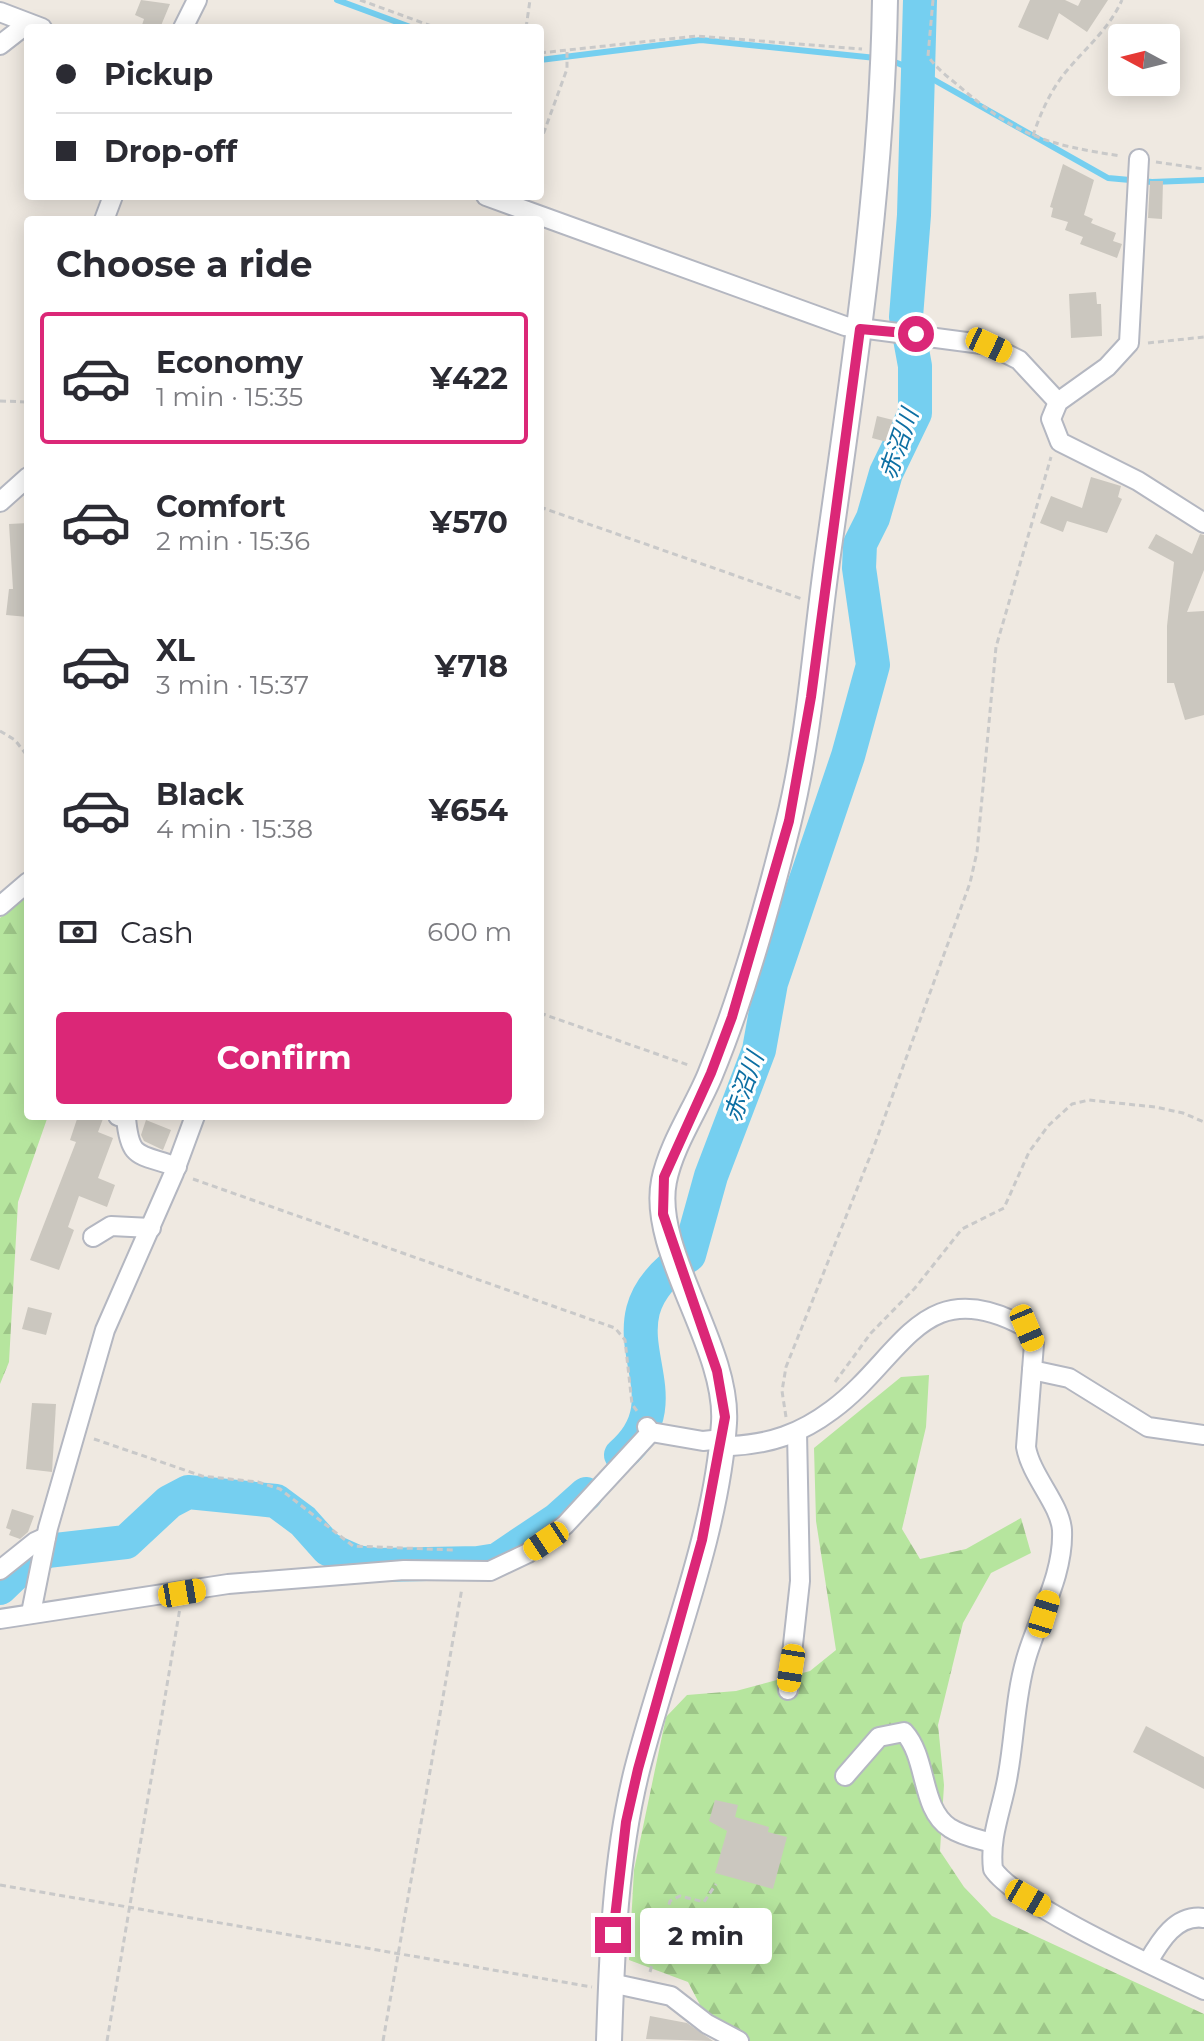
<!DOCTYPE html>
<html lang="en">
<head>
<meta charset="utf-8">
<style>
	:root { --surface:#fff; --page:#f7f7f7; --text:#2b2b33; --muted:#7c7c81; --line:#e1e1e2; --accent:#db2777 }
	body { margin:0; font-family:Montserrat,"Noto Sans JP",sans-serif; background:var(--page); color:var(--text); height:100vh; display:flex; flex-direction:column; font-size:30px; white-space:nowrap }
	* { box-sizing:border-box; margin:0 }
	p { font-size:26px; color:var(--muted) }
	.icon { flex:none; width:44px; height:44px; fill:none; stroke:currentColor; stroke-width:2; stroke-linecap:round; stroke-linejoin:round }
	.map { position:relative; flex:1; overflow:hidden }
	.drawer { position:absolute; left:24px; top:216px; width:520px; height:904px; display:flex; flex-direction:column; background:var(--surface); border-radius:8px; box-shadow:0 4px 20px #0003 }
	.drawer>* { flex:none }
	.guide { position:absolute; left:24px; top:24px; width:520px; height:176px; border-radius:8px; box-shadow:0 4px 20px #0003; display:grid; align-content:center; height:176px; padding:0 32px; background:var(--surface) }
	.needle { width:52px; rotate:277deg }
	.tools { position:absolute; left:1108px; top:24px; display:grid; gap:16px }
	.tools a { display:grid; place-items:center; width:72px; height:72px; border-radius:8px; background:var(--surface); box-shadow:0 4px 20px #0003; font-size:40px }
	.end { position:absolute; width:36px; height:36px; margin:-18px; border:10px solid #db2777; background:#fff; box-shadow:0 0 0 4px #fff }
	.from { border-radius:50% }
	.bubble { position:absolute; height:56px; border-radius:8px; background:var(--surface); box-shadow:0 4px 20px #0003; font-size:26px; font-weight:700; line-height:56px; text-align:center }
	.car { position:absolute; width:24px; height:48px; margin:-24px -12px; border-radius:10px; box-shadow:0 0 6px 2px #0007; background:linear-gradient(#f5c518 24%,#345 0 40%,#f5c518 0 76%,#345 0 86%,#f5c518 0) }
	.guide b { display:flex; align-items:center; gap:28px; height:76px; font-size:30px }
	.guide b+b { border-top:2px solid var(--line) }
	.guide i { width:20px; height:20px; background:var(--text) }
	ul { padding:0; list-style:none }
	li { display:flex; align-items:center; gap:24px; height:132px; margin:0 16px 12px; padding:0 16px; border:4px solid transparent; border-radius:8px }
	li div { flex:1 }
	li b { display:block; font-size:30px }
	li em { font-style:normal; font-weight:700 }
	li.current { border-color:var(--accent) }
	li>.icon { width:72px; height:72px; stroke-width:1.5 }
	h2 { padding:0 32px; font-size:36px; line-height:96px }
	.pay { display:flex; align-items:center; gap:20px; height:88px; padding:0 32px; font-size:30px }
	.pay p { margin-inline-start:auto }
	.primary-button { display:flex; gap:16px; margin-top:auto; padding:16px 32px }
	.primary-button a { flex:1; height:92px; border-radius:8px; background:var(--accent); color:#fff; font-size:32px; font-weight:700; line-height:92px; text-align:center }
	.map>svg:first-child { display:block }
	.forest { fill:url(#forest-firs) }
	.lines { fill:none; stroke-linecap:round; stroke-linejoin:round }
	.stream { stroke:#75cff0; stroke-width:6 }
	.river { stroke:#75cff0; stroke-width:34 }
	.building { fill:#cbc7bf }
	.street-casing { stroke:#b4b7c1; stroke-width:22 }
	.secondary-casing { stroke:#b4b7c1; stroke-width:28 }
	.path { stroke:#c9c9c9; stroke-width:3; stroke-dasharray:6 4; stroke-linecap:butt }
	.street { stroke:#fff; stroke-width:18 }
	.secondary { stroke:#fff; stroke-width:24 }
	.route { stroke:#db2777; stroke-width:10 }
	.labels { text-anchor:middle; stroke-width:6; stroke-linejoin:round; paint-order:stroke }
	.water-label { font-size:24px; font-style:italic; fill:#0d6fa3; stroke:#fff }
</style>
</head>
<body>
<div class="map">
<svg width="1204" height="2041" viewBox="0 0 1204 2041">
	<defs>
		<pattern id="forest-firs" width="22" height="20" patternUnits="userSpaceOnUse" patternTransform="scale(2)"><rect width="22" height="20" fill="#b6e59e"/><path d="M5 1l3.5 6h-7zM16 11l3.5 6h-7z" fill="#9dc588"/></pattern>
	</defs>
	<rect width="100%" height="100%" fill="#efe9e1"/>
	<g class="forest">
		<path d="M28,888v228h20l-30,86 -9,160 -9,22v-466z"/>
		<path d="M929,1375l-3,52 -24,102 18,30 46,-10 55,-31 10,35 -40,20 -28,50 -25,102 6,60 -4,66 24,36 28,29 212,98v27h-485l-31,-59 -59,-22 5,-90 32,-153 21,-22 49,-4 74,-20 26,-21 -20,-129 -2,-73 87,-71z"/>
	</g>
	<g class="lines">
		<g class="stream">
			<path d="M337,0l76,28"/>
			<path d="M887,59l33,13 188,106 44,4 52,-2"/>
			<path d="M540,60l161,-20 175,18"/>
		</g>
		<g class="river">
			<path d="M621,1455c75,-65 -38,-130 68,-200l22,-79 48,-126 12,-67 77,-227 25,-91 -14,-97 1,-24 13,-26 13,-45 29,-60v-47l-9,-49 8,-102 6,-215"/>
			<path d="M0,1588l27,-26 20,-11 79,-9 43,-40 19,-10 88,9 27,20 25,28 29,13 20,3 101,-2 19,-3 61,-41 28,-25"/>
		</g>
	</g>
	<g class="building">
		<path d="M141,0l29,4 -10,24h-19l3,-9 -9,-4z"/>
		<path d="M1030,0h35l13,6 3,-6h27l-21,32 -28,-19 -11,27 -30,-13z"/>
		<path d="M1063,164l31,16 -10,35 9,4 -2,4 25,10 -3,8 9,3 -5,14 -37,-14 3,-7 -18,-7 3,-8 -17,-5 2,-9 -3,-1z"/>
		<path d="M1150,181h13l-1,38 -14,-1z"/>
		<path d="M1096,292l1,12h4l1,32 -31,2 -2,-44z"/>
		<path d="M877,416l16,4 -6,22 -15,-4z"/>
		<path d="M1091,477l30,9 -3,11 4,2 -15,34 -40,-12 -4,11 -23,-9 11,-27 31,12z"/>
		<path d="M28,523v94l-22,-2 3,-26h4l-4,-65z"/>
		<path d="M1156,534l36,20 8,-20 4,1v35l-17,42 17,-1v104l-19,5 -11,-37h-7v-57l7,-64 -26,-14z"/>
		<path d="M78,1116h26l-6,16 15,6 -15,40 17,7 -8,22 -28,-11 -11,31 6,3 -15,40 -29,-10 46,-118 -6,-2z"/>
		<path d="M146,1120l25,10 -8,20 -19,-9 -3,-6z"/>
		<path d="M28,1307l24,6 -6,22 -24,-6z"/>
		<path d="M32,1403l24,1 -4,68 -26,-3z"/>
		<path d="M12,1509l22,7 -6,16 -8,7 -11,-4 2,-5 -5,-2z"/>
		<path d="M1146,1726l58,31v32l-71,-37z"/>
		<path d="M715,1800l23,5 -3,12 34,10 -1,5 19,5 -14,52 -58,-16 12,-42 -18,-10z"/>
		<path d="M650,2016l37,7 26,18 -67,-2z"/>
	</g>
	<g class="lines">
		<defs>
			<g id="street">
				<path d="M0,12l42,16"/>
				<path d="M183,28l14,-28"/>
				<path d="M0,45l27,-21"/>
				<path d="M1139,159l-10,184 -22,24 -49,35 -7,17 9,23 78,39 66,42"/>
				<path d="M486,196l359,130 144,19 30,15 39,42"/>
				<path d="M104,220l9,-24"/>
				<path d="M0,502l28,-25"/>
				<path d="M0,906l28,-24"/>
				<path d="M118,1116l8,2c4,43 13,35 51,49"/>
				<path d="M93,1237l18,-11 40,2"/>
				<path d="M1032,1370l37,8 79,49 56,8"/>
				<path d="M647,1427l4,5 52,9 19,-2 9,7c39,-2 69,-12 101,-36 71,-52 90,-141 195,-82l7,16 -8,103c5,29 34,57 36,83 2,45 -24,87 -36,129 -11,38 -11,76 -18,115 -5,33 -19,61 -15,95 23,35 167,100 211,121"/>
				<path d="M0,1570l35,-28 11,-5"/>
				<path d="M31,1613l17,-85 57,-198 69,-157 21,-57"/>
				<path d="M0,1619l228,-35 176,-14 86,1 38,-18 37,-28 86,-93"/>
				<path d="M788,1690l12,-109 -3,-149"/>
				<path d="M845,1776l34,-39 25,-5c24,26 16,77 46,96 12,8 28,11 42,15"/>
				<path d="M1148,1962c12,-21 28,-48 56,-44"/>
				<path d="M611,1983l60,13 36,28 32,17"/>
			</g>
			<path id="secondary" d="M609,2041c3,-90 6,-183 28,-271 28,-110 80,-234 87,-347 5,-76 -74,-172 -60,-242 7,-36 32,-72 46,-106 33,-80 57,-167 78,-251 22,-88 27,-180 40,-270 26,-185 54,-367 57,-554"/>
		</defs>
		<use href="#street" class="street-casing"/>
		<use href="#secondary" class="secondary-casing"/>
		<g class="path">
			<path d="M360,0l77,28"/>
			<path d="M933,0l-5,56c8,12 20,21 31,30 57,50 89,59 162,70"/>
			<path d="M526,28l4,-28"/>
			<path d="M540,53l157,-17 165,13"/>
			<path d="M1033,136c7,-22 17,-44 31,-62 21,-26 44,-43 58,-74"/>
			<path d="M540,143l27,-74v-17"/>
			<path d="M1156,162l48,7"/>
			<path d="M1148,343l56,-6"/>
			<path d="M0,401l28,1"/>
			<path d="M540,507l262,92"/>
			<path d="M0,731l15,9 13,17"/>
			<path d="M540,1013l151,53"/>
			<path d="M193,1179l422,149 10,12 7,64 5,7"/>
			<path d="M835,1382l36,-49 44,-45 47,-59 42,-21 25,-56 19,-26 24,-22 17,-4 66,7 28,6 21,9"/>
			<path d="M786,1417l-4,-26 4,-24 87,-218 97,-266 7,-31 19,-205 55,-190"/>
			<path d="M94,1439l108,37 56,6 22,7 73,57 101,4"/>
			<path d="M0,1885l592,102"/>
			<path d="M650,1972l20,-71 10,-5 24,6 12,-18"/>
			<path d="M107,2041l73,-433"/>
			<path d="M383,2041l79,-453"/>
		</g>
		<use href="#street" class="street"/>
		<use href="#secondary" class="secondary"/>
	</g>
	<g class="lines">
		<path class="route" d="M613,1935l13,-113 12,-53 64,-229 23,-123 -8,-46 -54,-157 1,-37 47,-104 21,-56 57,-196 22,-124 49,-368 56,5"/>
	</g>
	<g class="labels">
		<g class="water-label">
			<text transform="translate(899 444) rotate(-71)" y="8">赤沼川</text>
			<text transform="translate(744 1087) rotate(-70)" y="8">赤沼川</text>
		</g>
	</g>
</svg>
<div class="tools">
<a><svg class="needle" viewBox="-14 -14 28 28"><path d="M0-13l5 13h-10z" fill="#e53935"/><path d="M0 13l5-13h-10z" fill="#7c7c81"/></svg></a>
</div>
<i class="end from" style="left:916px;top:334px"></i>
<i class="end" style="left:613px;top:1935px"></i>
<div class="bubble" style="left:640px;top:1908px;width:132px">2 min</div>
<i class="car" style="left:989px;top:345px;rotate:115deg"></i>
<i class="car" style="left:1027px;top:1328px;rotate:157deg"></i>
<i class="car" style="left:546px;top:1541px;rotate:236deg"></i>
<i class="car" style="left:182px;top:1593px;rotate:80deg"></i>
<i class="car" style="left:1044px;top:1614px;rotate:17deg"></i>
<i class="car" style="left:791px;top:1668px;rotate:189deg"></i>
<i class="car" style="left:1028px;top:1898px;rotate:120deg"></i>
<div class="guide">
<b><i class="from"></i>Pickup</b>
<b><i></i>Drop-off</b>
</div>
<section class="drawer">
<h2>Choose a ride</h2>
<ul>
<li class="current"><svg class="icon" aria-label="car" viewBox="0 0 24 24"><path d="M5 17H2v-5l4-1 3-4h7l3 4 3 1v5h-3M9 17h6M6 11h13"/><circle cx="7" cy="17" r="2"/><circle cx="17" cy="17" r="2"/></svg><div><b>Economy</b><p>1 min · 15:35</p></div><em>¥422</em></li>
<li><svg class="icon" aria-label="car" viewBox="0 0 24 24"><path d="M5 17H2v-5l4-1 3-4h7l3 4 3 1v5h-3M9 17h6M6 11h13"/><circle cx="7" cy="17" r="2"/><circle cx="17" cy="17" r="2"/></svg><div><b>Comfort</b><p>2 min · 15:36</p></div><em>¥570</em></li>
<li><svg class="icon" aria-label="car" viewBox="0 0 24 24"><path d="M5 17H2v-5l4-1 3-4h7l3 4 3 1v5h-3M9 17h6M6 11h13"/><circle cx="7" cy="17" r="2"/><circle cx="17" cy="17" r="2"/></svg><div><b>XL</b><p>3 min · 15:37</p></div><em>¥718</em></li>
<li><svg class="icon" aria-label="car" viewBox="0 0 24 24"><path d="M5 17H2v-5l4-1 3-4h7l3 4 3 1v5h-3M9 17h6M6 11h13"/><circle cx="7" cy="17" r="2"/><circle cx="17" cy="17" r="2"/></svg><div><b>Black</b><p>4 min · 15:38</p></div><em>¥654</em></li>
</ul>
<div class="pay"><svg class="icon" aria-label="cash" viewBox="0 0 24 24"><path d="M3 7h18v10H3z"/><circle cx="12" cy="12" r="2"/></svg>Cash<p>600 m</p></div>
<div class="primary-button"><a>Confirm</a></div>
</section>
</div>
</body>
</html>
